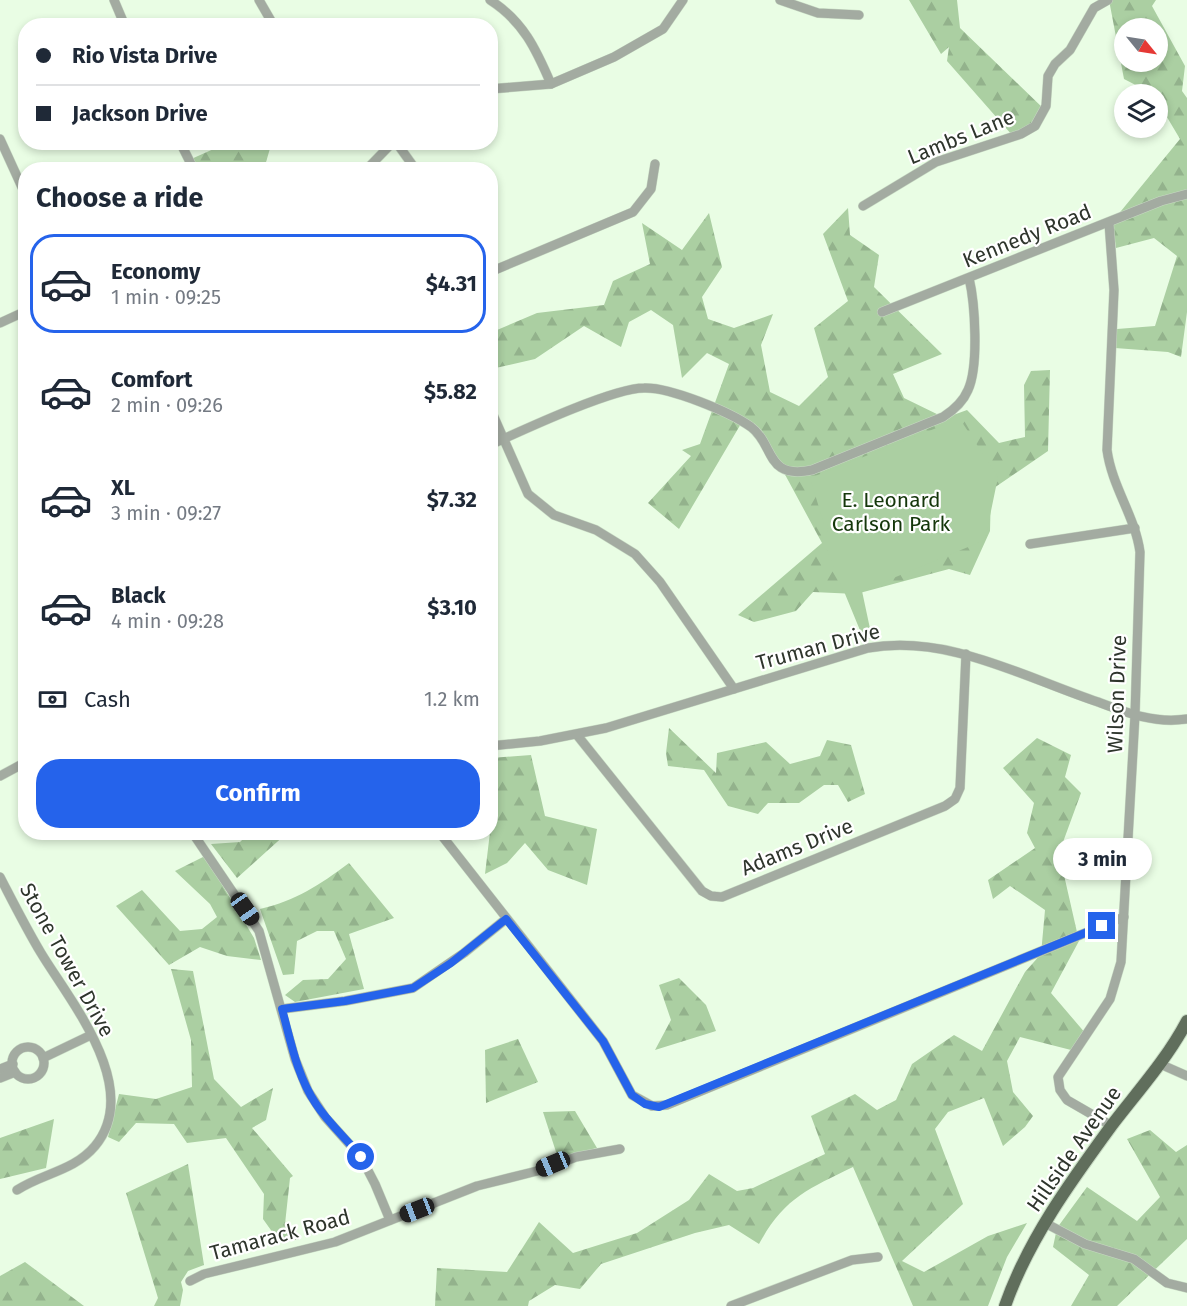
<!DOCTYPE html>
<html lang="en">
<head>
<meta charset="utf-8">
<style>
	:root { --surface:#fff; --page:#f6f6f7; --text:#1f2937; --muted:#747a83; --line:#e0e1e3; --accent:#2563eb }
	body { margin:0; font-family:"Fira Sans",sans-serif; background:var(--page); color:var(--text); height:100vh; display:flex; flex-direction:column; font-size:22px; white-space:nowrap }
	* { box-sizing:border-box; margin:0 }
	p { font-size:20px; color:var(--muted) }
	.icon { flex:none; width:33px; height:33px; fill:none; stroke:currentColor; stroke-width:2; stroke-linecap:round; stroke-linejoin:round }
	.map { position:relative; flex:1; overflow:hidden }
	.drawer { position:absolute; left:18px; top:162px; width:480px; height:678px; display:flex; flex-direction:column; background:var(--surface); border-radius:24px; box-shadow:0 3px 9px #0003 }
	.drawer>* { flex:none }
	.banner { position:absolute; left:18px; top:18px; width:480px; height:132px; border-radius:24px; box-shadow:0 3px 9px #0003; display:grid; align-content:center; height:132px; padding:0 18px; background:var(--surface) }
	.needle { width:39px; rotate:120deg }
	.tools { position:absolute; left:1114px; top:18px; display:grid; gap:12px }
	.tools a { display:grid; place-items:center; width:54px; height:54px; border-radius:50%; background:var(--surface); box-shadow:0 3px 9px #0003; font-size:30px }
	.end { position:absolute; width:27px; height:27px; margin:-14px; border:8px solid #2563eb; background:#fff; box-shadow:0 0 0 3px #fff }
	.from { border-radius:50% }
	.bubble { position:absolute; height:42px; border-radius:21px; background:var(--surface); box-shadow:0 3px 9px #0003; font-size:20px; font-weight:700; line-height:42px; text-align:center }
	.car { position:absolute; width:18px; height:36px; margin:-18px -9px; border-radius:8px; box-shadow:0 0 4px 2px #0007; background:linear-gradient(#222 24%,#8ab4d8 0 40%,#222 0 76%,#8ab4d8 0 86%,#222 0) }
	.banner b { display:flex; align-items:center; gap:21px; height:57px; font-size:22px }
	.banner b+b { border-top:2px solid var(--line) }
	.banner i { width:15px; height:15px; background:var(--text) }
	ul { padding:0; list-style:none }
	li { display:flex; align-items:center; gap:18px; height:99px; margin:0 12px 9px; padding:0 6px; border:3px solid transparent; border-radius:24px }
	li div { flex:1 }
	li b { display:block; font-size:22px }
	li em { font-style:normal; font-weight:700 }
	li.selected { border-color:var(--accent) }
	li>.icon { width:54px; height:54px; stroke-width:1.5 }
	h2 { padding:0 18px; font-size:27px; line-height:72px }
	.pay { display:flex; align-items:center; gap:15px; height:66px; padding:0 18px; font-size:22px }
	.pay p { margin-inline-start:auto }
	.button { display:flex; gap:12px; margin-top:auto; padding:12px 18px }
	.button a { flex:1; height:69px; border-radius:24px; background:var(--accent); color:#fff; font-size:24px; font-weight:700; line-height:69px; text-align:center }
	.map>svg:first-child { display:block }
	.forest { fill:url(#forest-firs); fill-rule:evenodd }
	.park { fill:#abcfa2 }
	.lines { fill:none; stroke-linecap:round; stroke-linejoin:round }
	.minor-casing { stroke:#c7d9c3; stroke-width:10 }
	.major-casing { stroke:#c7d9c3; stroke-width:14 }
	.minor { stroke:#a3aba1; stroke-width:9 }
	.major { stroke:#606e5c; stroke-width:12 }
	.route { stroke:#2563eb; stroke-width:8 }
	.labels { text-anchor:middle; stroke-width:4.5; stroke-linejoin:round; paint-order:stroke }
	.street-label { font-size:21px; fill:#2e352c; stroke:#fff }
	.park-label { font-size:21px; fill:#15370b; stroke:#fff }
</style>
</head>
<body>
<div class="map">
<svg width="1187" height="1306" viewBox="0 0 1187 1306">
	<defs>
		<pattern id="forest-firs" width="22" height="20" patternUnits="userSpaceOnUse" patternTransform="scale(1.5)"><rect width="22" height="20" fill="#abcfa2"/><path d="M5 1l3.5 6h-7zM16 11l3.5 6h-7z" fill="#93b28c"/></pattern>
	</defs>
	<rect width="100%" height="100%" fill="#e9fde4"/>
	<g class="forest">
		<path d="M909,0h48l3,28 85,82 -11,17 -22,8 -65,-74 2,-14 -8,7z"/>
		<path d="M1109,0h47l-4,6 33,60 -3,25 5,7v214l-6,45 -13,-5 -53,-4 2,-19 38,-3 22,-70 -23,-18 -38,10 -4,-26 68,-83 -22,-37v-8h-5l-29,-15zM1125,28h33v34h-33z"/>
		<path d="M227,143h52l-8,2 -7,24h-69l-6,-9z"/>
		<path d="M848,208l2,27 29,20 -5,32 68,67 -49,20 11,24 41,20 22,-8 32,33 26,-6 -1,-52 7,-14 19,-1 -2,81 -57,39 -1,41 -20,44 -21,-6 -93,25 -43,-2 -17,19 -42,11 -16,-7 84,-72 -40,-74 -40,-47 -63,107 -31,-26 43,-47 -9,-6 18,-6 29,-80 -22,-11 -25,25 -9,-53 -22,-15 -22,12 -8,25 -37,-21 -49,33 -44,10 -1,-36 47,-20 67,-8 9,-24 37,-17 -8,-41 40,27 27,-37 13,54 -20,30 6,22 26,9 39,-14 -12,31 9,47 29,14 29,-29 -14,-49 34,-27 -25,-67z"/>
		<path d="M669,728l47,45 1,-20 49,-11 24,22 30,-8 7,-16 24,5 14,49 -17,8 -10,-17h-14l-25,18h-31l-10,11 -30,-8 -24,-36 -36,-4 -2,-13z"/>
		<path d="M1037,738l34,17 -6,22 16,16 -22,60 20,88 -28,52 35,41 -11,17 -55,-14 -13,24 6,31 20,24 -8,11 -22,19 -19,-48 -36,14 -13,17 28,75 -61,57 22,11 64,-36 39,-13 -20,34 -19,49h-75l-60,-139c-45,22 -69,31 -94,77l-30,-19 -34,8 -94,31 -21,25 -25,-4 -26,16 -1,5h-93l2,-38 70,4 32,-50 34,31 64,-20 52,-33 20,-26 28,17 16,-3 72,-34 -14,-38 44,-22 22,16 19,-10 16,-36 42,-29 28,16 43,-79 16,-18 4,-44 -35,-24 -17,13 -5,-19 47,-32 -8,-15 7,-30 -31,-35z"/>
		<path d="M531,755l14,61 52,13 -10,56 -39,-15 -23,-27 -18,20 -22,11 5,-42 1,-74z"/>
		<path d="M249,833h38l-50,45 -26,-34 29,-2z"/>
		<path d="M205,856l49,82 7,22 -34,-4 -27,-9 -31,18 -53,-59 26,-16 38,41 22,-2 15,-12 -7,-13 -35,-33z"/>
		<path d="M349,863l45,55 -45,16 15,55 -69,13 -10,-7 18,-15 25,-1 18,-20 -12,-28h-17l-20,10 -3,33 -11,1 -23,-66c37,-9 58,-23 89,-46z"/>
		<path d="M171,969l22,2 21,108 27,28 32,-19 -7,32 -14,8 41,48 -3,2 -5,46 14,16h-21l-15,-21 1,-25 -38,-56 -39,5 -13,-19 -38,-1 -17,19 -11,-5 11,-43 37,5 36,-12 -1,-47z"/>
		<path d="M679,978l27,27 10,26 -61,19 16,-30 -12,-35z"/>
		<path d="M518,1039l20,43 -52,21 -1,-53z"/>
		<path d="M575,1111l22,37 -39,10 -15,-46z"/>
		<path d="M54,1119l-8,49 -46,11v-41z"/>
		<path d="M1150,1130l26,22 11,-7v94l-70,67h-46l18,-31 -36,-28 4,-19 30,-41 50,34 23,-24 -33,-58z"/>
		<path d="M188,1164l16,101 -16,6 -7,11 2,8 -3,16h-26l4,-8 -32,-105z"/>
		<path d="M25,1262l59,44h-84v-30z"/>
	</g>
	<path class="park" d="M958,416l40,61 -13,63 -123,51 10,47 -8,2 -42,-102 5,-6 1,-8h-4l-14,-46 134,-53z"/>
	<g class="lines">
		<defs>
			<g id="minor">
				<path d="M114,0l11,26"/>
				<path d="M259,0l15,26"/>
				<path d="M490,0c33,21 46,49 61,84"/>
				<path d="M780,0l38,13 41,2"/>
				<path d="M490,89l61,-5 63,-27 49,-28 20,-29"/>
				<path d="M0,139l26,57"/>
				<path d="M180,142l14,28"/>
				<path d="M396,142l20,28"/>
				<path d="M366,170l27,-28"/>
				<path d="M863,206l73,-44 85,-28 14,-8 11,-20 2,-30 7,-12 15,-14 24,-42 14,-8"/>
				<path d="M1109,223l5,67 -7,160c5,37 28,66 33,102l-5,163 -14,247 -11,37 -52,78 2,13 7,10 45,26"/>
				<path d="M490,272l143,-60 18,-23 4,-25"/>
				<path d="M882,312l279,-111 26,-7"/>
				<path d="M0,323l26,-12"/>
				<path d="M490,408l38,86 26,21 42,15 39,24 25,28 74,107"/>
				<path d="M490,445c33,-15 123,-57 154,-57 26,-1 86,24 107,39 24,18 14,53 61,43l131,-53c11,-7 20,-15 25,-27 11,-24 7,-87 1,-112"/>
				<path d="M1030,544l105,-16"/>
				<path d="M577,735l125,156 9,5 11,1 223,-91 10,-7 5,-11 6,-134"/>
				<path d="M490,746l50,-5 66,-13 262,-80c80,-14 155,29 230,54 29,11 57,22 89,17"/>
				<path d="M0,776l26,-14"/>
				<path d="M192,832l67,99 36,128 13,32 17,26 36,40 14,27 15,36"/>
				<path d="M439,832l164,209 29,54 20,11 15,-1 457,-188"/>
				<path d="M0,877c13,25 26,51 41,76 29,48 102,135 54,193 -21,25 -52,27 -78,44"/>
				<path d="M282,1009l63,-8 68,-13 51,-35 42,-34"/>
				<circle cx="28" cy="1063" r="16"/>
				<path d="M43,1058l48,-23"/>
				<path d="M1160,1064l27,12"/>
				<path d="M0,1069l13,-5"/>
				<path d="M0,1078l15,-6"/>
				<path d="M1045,1223l40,21 49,15 33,24 20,5"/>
				<path d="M190,1281l14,-7 131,-32 142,-56 64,-16 35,-13 44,-8"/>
				<path d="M731,1306l121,-46 26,-3"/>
			</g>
			<path id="major" d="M1005,1306c23,-66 66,-125 107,-181 26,-34 55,-66 75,-104"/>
		</defs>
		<use href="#minor" class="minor-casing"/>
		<use href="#major" class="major-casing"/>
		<use href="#minor" class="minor"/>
		<use href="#major" class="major"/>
	</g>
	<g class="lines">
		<path class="route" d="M361,1157c-14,-18 -32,-33 -45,-53 -19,-28 -25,-62 -34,-95l63,-8 68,-13 38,-25 55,-44 97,122 29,54 13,9 14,3 443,-181"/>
	</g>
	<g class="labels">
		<g class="street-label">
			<text transform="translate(961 137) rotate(-22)" y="7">Lambs Lane</text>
			<text transform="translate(1027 236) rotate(-22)" y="7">Kennedy Road</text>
			<text transform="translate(818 647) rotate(-15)" y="7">Truman Drive</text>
			<text transform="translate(1117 694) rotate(-88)" y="7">Wilson Drive</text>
			<text transform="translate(797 847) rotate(-22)" y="7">Adams Drive</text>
			<text transform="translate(67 960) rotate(61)" y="7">Stone Tower Drive</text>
			<text transform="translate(1074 1149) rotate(-55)" y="7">Hillside Avenue</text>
			<text transform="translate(280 1235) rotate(-15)" y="7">Tamarack Road</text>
		</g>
		<g class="park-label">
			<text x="891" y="507">E. Leonard<tspan x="891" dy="24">Carlson Park</tspan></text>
		</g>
	</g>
</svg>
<div class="tools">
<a><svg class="needle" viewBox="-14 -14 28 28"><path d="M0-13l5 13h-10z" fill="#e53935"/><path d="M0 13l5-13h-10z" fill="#747a83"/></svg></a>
<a><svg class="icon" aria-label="layers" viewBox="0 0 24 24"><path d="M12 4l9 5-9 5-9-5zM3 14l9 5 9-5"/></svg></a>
</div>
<i class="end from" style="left:361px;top:1157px"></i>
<i class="end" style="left:1102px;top:926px"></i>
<div class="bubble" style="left:1053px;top:838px;width:99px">3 min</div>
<i class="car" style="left:245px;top:909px;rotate:145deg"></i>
<i class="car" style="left:553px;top:1164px;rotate:247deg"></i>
<i class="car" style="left:417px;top:1210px;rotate:249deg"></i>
<div class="banner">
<b><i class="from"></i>Rio Vista Drive</b>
<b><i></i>Jackson Drive</b>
</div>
<section class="drawer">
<h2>Choose a ride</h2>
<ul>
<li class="selected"><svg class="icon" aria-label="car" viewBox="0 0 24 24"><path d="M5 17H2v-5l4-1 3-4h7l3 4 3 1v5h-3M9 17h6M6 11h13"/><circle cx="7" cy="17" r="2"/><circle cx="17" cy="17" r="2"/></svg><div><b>Economy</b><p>1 min · 09:25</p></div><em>$4.31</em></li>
<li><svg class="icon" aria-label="car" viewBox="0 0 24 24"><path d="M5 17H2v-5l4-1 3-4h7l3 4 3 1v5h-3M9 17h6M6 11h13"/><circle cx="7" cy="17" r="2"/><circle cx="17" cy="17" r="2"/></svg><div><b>Comfort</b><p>2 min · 09:26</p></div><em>$5.82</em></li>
<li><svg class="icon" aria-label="car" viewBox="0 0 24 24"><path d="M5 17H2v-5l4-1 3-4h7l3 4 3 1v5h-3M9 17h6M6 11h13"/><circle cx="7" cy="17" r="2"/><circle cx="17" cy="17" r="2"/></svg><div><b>XL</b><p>3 min · 09:27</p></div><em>$7.32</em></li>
<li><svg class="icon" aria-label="car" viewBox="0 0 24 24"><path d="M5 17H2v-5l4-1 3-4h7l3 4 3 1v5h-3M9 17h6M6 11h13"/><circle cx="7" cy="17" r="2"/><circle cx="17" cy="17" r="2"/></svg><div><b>Black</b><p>4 min · 09:28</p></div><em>$3.10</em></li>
</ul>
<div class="pay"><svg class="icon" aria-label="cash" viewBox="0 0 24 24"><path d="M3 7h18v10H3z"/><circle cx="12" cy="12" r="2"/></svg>Cash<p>1.2 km</p></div>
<div class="button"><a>Confirm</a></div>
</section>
</div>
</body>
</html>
